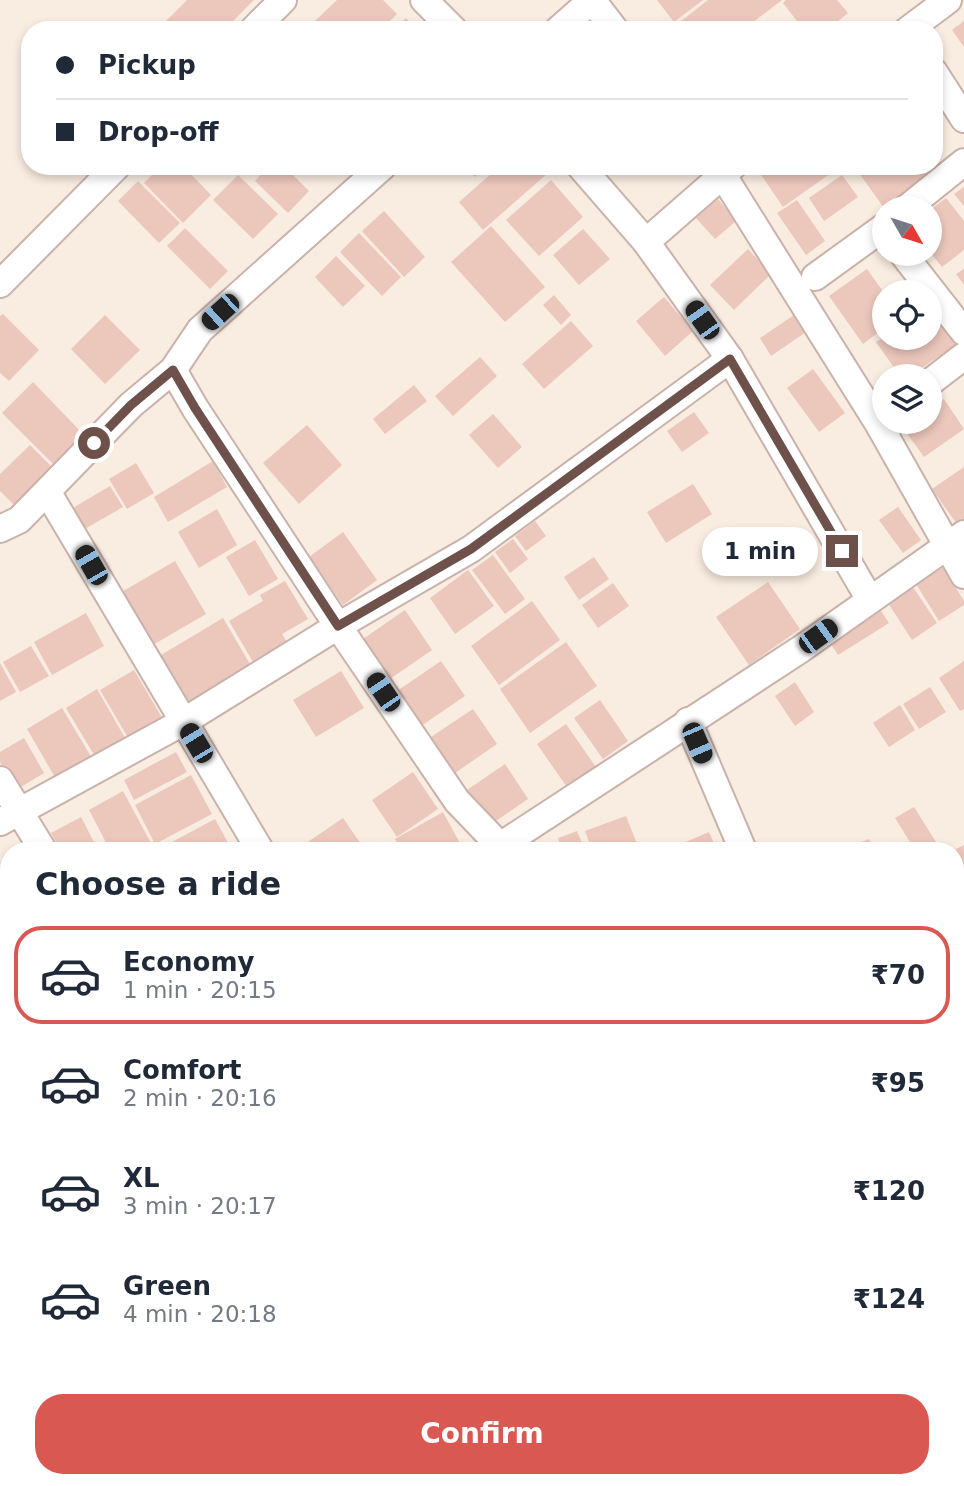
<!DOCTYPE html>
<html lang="en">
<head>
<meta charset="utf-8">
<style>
	:root { --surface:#fff; --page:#f6f6f7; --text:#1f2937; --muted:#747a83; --line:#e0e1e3; --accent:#d95851 }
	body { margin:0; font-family:"DejaVu Sans",sans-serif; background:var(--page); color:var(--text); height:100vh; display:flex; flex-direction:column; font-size:26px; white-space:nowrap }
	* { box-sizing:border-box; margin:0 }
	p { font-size:23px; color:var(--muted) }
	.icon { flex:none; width:38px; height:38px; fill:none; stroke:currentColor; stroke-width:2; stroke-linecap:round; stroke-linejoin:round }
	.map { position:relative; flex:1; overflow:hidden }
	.panel { position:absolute; left:0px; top:842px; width:964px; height:646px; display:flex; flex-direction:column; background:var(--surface); border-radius:28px 28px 0 0; box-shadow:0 4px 10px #0003 }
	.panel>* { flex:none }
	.guide { position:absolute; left:21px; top:21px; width:922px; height:154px; border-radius:28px; box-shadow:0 4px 10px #0003; display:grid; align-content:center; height:154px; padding:0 35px; background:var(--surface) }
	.needle { width:46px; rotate:129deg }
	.controls { position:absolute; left:872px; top:196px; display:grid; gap:14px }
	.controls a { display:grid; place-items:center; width:70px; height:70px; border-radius:50%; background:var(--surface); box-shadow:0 4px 10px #0003; font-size:35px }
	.end { position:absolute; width:32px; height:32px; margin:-16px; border:9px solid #6e514b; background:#fff; box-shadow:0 0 0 4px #fff }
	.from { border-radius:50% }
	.bubble { position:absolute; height:49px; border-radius:24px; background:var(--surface); box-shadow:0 4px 10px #0003; font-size:23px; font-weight:800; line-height:49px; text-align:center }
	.car { position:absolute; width:21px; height:42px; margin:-21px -10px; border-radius:9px; box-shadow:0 0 5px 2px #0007; background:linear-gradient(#222 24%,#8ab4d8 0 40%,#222 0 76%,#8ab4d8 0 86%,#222 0) }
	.guide b { display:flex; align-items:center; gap:24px; height:66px; font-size:26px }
	.guide b+b { border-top:2px solid var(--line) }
	.guide i { width:18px; height:18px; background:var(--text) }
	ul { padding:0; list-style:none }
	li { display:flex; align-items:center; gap:21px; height:98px; margin:0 14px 10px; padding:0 21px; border:4px solid transparent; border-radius:28px }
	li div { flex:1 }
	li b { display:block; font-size:26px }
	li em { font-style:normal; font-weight:800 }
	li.active { border-color:var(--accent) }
	li>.icon { width:63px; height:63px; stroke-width:1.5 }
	h2 { padding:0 35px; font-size:32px; line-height:84px }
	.button { display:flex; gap:14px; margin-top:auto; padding:14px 35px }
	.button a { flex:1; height:80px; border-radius:28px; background:var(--accent); color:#fff; font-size:28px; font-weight:800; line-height:80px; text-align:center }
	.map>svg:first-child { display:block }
	.building { fill:#ecc7bc }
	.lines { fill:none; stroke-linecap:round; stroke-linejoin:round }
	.street-casing { stroke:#c9b2aa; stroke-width:30 }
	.street { stroke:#fff; stroke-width:26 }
	.route { stroke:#6e514b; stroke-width:9 }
</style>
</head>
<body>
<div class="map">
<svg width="964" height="1486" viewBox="0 0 964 1486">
	<rect width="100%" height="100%" fill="#f9ece1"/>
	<g class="building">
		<path d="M187,0h67l-30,30h-67z"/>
		<path d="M337,0h46l14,14 -16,16h-59l-8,-8z"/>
		<path d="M657,0h46l-29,22z"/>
		<path d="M708,0h74l-39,30h-63l-4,-5z"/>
		<path d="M786,0h51l11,13 -21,17h-23l-21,-27z"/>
		<path d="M406,18l11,12h-23z"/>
		<path d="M964,21v26l-12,-17z"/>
		<path d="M161,166h22l28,29 -28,28 -39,-40z"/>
		<path d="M269,166h15l25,25 -21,22 -33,-32z"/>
		<path d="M466,166h21l-12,11z"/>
		<path d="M500,166h43l5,7 -65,57 -24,-28z"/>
		<path d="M761,166h80l-58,41 -26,-38z"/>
		<path d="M854,166h65l11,15 -38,27h-8z"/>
		<path d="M238,175l40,39 -25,25 -40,-39z"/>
		<path d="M842,175l16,22 -34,24 -15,-23z"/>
		<path d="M551,180l32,37 -44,39 -33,-36z"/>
		<path d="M138,181l42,42 -21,20 -41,-42z"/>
		<path d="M964,187v19l-10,-12z"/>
		<path d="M946,198l18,23v29l-22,17 -13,-16v-40z"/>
		<path d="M718,199l18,22 -21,18 -19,-21z"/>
		<path d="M797,200l28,41 -19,14 -29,-42z"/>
		<path d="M384,211l41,46 -21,20 -42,-46z"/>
		<path d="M491,226l54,61 -40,35 -54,-60z"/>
		<path d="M185,228l43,43 -18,18 -43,-43z"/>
		<path d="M583,229l27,30 -31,26 -26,-30z"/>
		<path d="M359,233l42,44 -19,19 -42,-44z"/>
		<path d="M748,249l23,25 -37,36 -24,-25z"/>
		<path d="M336,256l29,30 -22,21 -28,-30z"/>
		<path d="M867,269l17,24v35l-21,16 -34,-48z"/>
		<path d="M964,269v16l-8,-11z"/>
		<path d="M554,295l17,20 -10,10 -18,-20z"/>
		<path d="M664,297l29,34 -28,25 -29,-35z"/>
		<path d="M929,308l26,37 -45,31h-10l-24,-34 7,-4h46z"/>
		<path d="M3,314l36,36 -30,31 -9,-8v-57z"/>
		<path d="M105,315l35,35 -35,34 -34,-35z"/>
		<path d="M794,315l12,17 -35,24 -11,-18z"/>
		<path d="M571,321l22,25 -49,43 -22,-25z"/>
		<path d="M480,357l17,19 -44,40 -18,-20z"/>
		<path d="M813,369l32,44 -26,19 -32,-44z"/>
		<path d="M33,382l50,52 -30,30 -51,-51z"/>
		<path d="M414,385l13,16 -42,33 -12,-15z"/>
		<path d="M944,399l20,30 -40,28 -21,-29 9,-6h17v-12z"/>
		<path d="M694,412l15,21 -27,19 -15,-21z"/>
		<path d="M493,414l29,33 -24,21 -29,-33z"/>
		<path d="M307,425l35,40 -43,39 -36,-41z"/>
		<path d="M30,445l29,29 -39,37 -20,-20v-17z"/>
		<path d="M213,461l14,26 -59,35 -14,-25z"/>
		<path d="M136,463l18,30 -27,16 -18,-30z"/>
		<path d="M964,467v56l-5,4 -27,-38z"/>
		<path d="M693,484l19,30 -46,29 -19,-31z"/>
		<path d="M110,486l13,21 -40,23 -12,-21z"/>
		<path d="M898,507l23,33 -18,13 -24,-33z"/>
		<path d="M217,509l20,36 -38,23 -21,-36z"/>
		<path d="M535,521l11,15 -20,15 -11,-15z"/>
		<path d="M343,532l34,48 -34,25 -34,-48z"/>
		<path d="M513,539l15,20 -18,14 -15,-21z"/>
		<path d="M255,540l23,39 -29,17 -23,-39z"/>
		<path d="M493,555l32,44 -20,15 -33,-44z"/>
		<path d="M594,557l15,22 -30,21 -15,-23z"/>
		<path d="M175,561l31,53 -55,32 -31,-53z"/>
		<path d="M943,567l21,34v4l-25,16 -23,-37z"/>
		<path d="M468,570l26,36 -39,28 -25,-36z"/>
		<path d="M285,581l23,38 -26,15 8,13 -34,20 -27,-46 34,-20 -3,-6z"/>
		<path d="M768,582l32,47 -51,36 -33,-48z"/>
		<path d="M613,583l16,23 -31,22 -16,-23z"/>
		<path d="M913,587l24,36 -25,17 -24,-37z"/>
		<path d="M532,601l28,39 -61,45 -28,-39z"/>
		<path d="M405,610l27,40 -45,31 -27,-40z"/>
		<path d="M881,611l8,12 -51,32 -7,-11z"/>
		<path d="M86,613l18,33 -52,29 -18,-33z"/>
		<path d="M223,618l31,53 -67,40 -31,-53z"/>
		<path d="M566,642l31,44 -67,47 -30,-44z"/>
		<path d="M31,646l18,30 -29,16 -17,-30z"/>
		<path d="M441,661l24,35 -44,30 -24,-35z"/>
		<path d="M964,661v48l-4,2 -21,-33z"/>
		<path d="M0,663l16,29 -16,9z"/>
		<path d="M134,670l34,58 -34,20 -34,-58z"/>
		<path d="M341,671l23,37 -48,29 -23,-37z"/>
		<path d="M795,682l19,30 -19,14 -20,-30z"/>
		<path d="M930,687l16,25 -27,17 -16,-25z"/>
		<path d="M97,689l32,56 -30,18 -33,-55z"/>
		<path d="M600,700l28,41 -25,18 -29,-41z"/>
		<path d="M900,705l15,25 -26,17 -16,-24z"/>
		<path d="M62,708l34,57 -36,21 -33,-57z"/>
		<path d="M473,709l24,35 -42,29 -24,-36z"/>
		<path d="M566,724l34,49 -29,20 -34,-49z"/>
		<path d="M24,738l20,35 -28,17 -16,-28v-10z"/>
		<path d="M176,752l11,20 -53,28 -10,-20z"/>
		<path d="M505,764l23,35 -38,26 -23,-35z"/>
		<path d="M413,772l25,37 -41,28 -25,-37z"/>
		<path d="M191,775l21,39 -57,30 -20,-39z"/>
		<path d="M123,791l29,54 -11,5h-31l-21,-40z"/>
		<path d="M914,807l22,35 -15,8h-6l-20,-32z"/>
		<path d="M443,812l18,33 -9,5h-51l-6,-11z"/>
		<path d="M626,816l13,33 -47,1 -7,-19z"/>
		<path d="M81,817l17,33h-37l-10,-17z"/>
		<path d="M343,818l22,32h-69z"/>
		<path d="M215,819l17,31h-75z"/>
		<path d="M577,831l8,19h-22l-5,-12z"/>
		<path d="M709,832l8,18h-50z"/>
		<path d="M869,839l5,11h-33z"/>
		<path d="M964,845v34l-7,3 -1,-33z"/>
		<path d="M0,905l9,15v3l-9,5z"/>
		<path d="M964,960v26l-8,5v-26z"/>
		<path d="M964,1010v37l-4,2 -4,-10v-25z"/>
		<path d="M9,1074v43h-1l-8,-23v-17z"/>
		<path d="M964,1119v32l-8,4v-32z"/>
		<path d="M7,1128l2,5v40l-9,3v-46z"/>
		<path d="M964,1184v24l-8,-18v-2z"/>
		<path d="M956,1196l8,19v21l-8,4z"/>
		<path d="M9,1210v41l-9,3v-41z"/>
		<path d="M964,1275v38l-6,2 -2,-5v-31z"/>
		<path d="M9,1336v48l-8,3 -1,-48z"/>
		<path d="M9,1391v48l-9,3v-49z"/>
		<path d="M964,1449v37h-23l-3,-7h18v-27z"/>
		<path d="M8,1476l3,10h-11v-8z"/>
		<path d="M11,1479h27l2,7h-27z"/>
		<path d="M39,1479h30l2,7h-30z"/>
		<path d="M73,1479h29l2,6 -28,1z"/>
		<path d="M194,1479h15l2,7h-39z"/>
		<path d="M232,1479h21v1l-19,4z"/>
		<path d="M296,1479h46l1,7h-45z"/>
		<path d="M347,1479h28l1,7h-28z"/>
		<path d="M418,1479h50l1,7h-50z"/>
		<path d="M496,1479h15l2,7h-43z"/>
		<path d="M545,1479h70l2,7h-70z"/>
		<path d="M655,1479h18l2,7h-41z"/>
		<path d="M728,1479h59l3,7h-59z"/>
		<path d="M889,1479h14l3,7h-34z"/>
	</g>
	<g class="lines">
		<defs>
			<g id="street">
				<path d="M424,0l30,30"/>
				<path d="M592,0l23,30"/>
				<path d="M253,30l30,-30"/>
				<path d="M558,30l34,-30"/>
				<path d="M908,30l40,-30"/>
				<path d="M934,72l30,47"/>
				<path d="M580,166l66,76 87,-76"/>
				<path d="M717,166l161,257 86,152"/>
				<path d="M907,208l57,-46"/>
				<path d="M646,242l84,117 140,241"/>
				<path d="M903,254l61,78"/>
				<path d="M815,277l69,-50"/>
				<path d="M0,284l117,-118"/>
				<path d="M173,370l22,38 143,218 119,175 47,49"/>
				<path d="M929,383l35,-27"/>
				<path d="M51,498l209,352"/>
				<path d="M0,529l19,-9 112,-115 42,-35 27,-40 183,-164"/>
				<path d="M688,721l55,129"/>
				<path d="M0,780l43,70"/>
				<path d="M0,822l183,-100 155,-96 133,-77 259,-190"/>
				<path d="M494,850l307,-201 163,-115"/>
				<path d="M956,940l8,-4"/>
				<path d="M0,1054l9,-4"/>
				<path d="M0,1186l9,-3"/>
				<path d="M956,1255l8,-3"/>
				<path d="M0,1320l9,-4"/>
				<path d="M956,1378l8,22"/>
				<path d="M956,1446l8,-4"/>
				<path d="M0,1463l9,-3"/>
				<path d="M153,1479l2,7"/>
				<path d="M279,1479l2,7"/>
				<path d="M407,1479l2,7"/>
				<path d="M535,1479l2,7"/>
				<path d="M715,1479l1,7"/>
				<path d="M865,1486l16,-7"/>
			</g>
		</defs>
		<use href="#street" class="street-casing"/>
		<use href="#street" class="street"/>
	</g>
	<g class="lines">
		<path class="route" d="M94,443l37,-38 42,-35 22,38 143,218 133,-77 259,-190 112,192"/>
	</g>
</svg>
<div class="controls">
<a><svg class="needle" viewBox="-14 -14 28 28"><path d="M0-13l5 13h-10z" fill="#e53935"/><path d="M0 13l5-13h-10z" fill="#747a83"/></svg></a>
<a><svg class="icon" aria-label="locate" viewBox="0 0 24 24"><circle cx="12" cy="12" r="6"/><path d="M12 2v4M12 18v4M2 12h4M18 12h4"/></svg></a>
<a><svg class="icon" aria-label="layers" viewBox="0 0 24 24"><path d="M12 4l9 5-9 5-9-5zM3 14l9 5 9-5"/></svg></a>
</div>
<i class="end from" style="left:94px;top:443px"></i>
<i class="end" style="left:842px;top:551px"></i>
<div class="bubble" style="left:702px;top:527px;width:116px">1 min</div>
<i class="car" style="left:220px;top:312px;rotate:228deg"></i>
<i class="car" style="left:702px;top:320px;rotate:325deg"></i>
<i class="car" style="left:91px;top:565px;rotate:330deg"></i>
<i class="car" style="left:818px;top:636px;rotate:54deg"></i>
<i class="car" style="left:383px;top:692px;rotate:326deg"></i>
<i class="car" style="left:196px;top:743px;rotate:329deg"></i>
<i class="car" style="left:697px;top:743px;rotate:157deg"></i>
<div class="guide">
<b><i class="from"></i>Pickup</b>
<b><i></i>Drop-off</b>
</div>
<section class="panel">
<h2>Choose a ride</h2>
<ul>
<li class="active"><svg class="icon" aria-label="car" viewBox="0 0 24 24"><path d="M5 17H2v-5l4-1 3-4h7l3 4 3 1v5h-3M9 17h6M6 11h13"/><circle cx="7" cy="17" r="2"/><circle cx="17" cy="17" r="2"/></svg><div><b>Economy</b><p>1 min · 20:15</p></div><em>₹70</em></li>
<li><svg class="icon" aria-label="car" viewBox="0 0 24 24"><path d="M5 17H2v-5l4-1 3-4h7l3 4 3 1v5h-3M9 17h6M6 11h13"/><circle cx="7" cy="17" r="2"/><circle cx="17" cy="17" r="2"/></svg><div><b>Comfort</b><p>2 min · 20:16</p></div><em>₹95</em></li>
<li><svg class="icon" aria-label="car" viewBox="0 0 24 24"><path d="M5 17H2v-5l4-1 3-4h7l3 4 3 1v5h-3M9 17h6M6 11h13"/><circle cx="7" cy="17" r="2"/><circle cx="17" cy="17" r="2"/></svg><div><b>XL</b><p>3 min · 20:17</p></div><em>₹120</em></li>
<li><svg class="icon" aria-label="car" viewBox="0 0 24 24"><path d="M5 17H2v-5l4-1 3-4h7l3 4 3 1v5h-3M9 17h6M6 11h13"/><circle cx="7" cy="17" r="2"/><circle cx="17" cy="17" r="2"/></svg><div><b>Green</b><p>4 min · 20:18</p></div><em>₹124</em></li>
</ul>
<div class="button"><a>Confirm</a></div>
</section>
</div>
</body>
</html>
